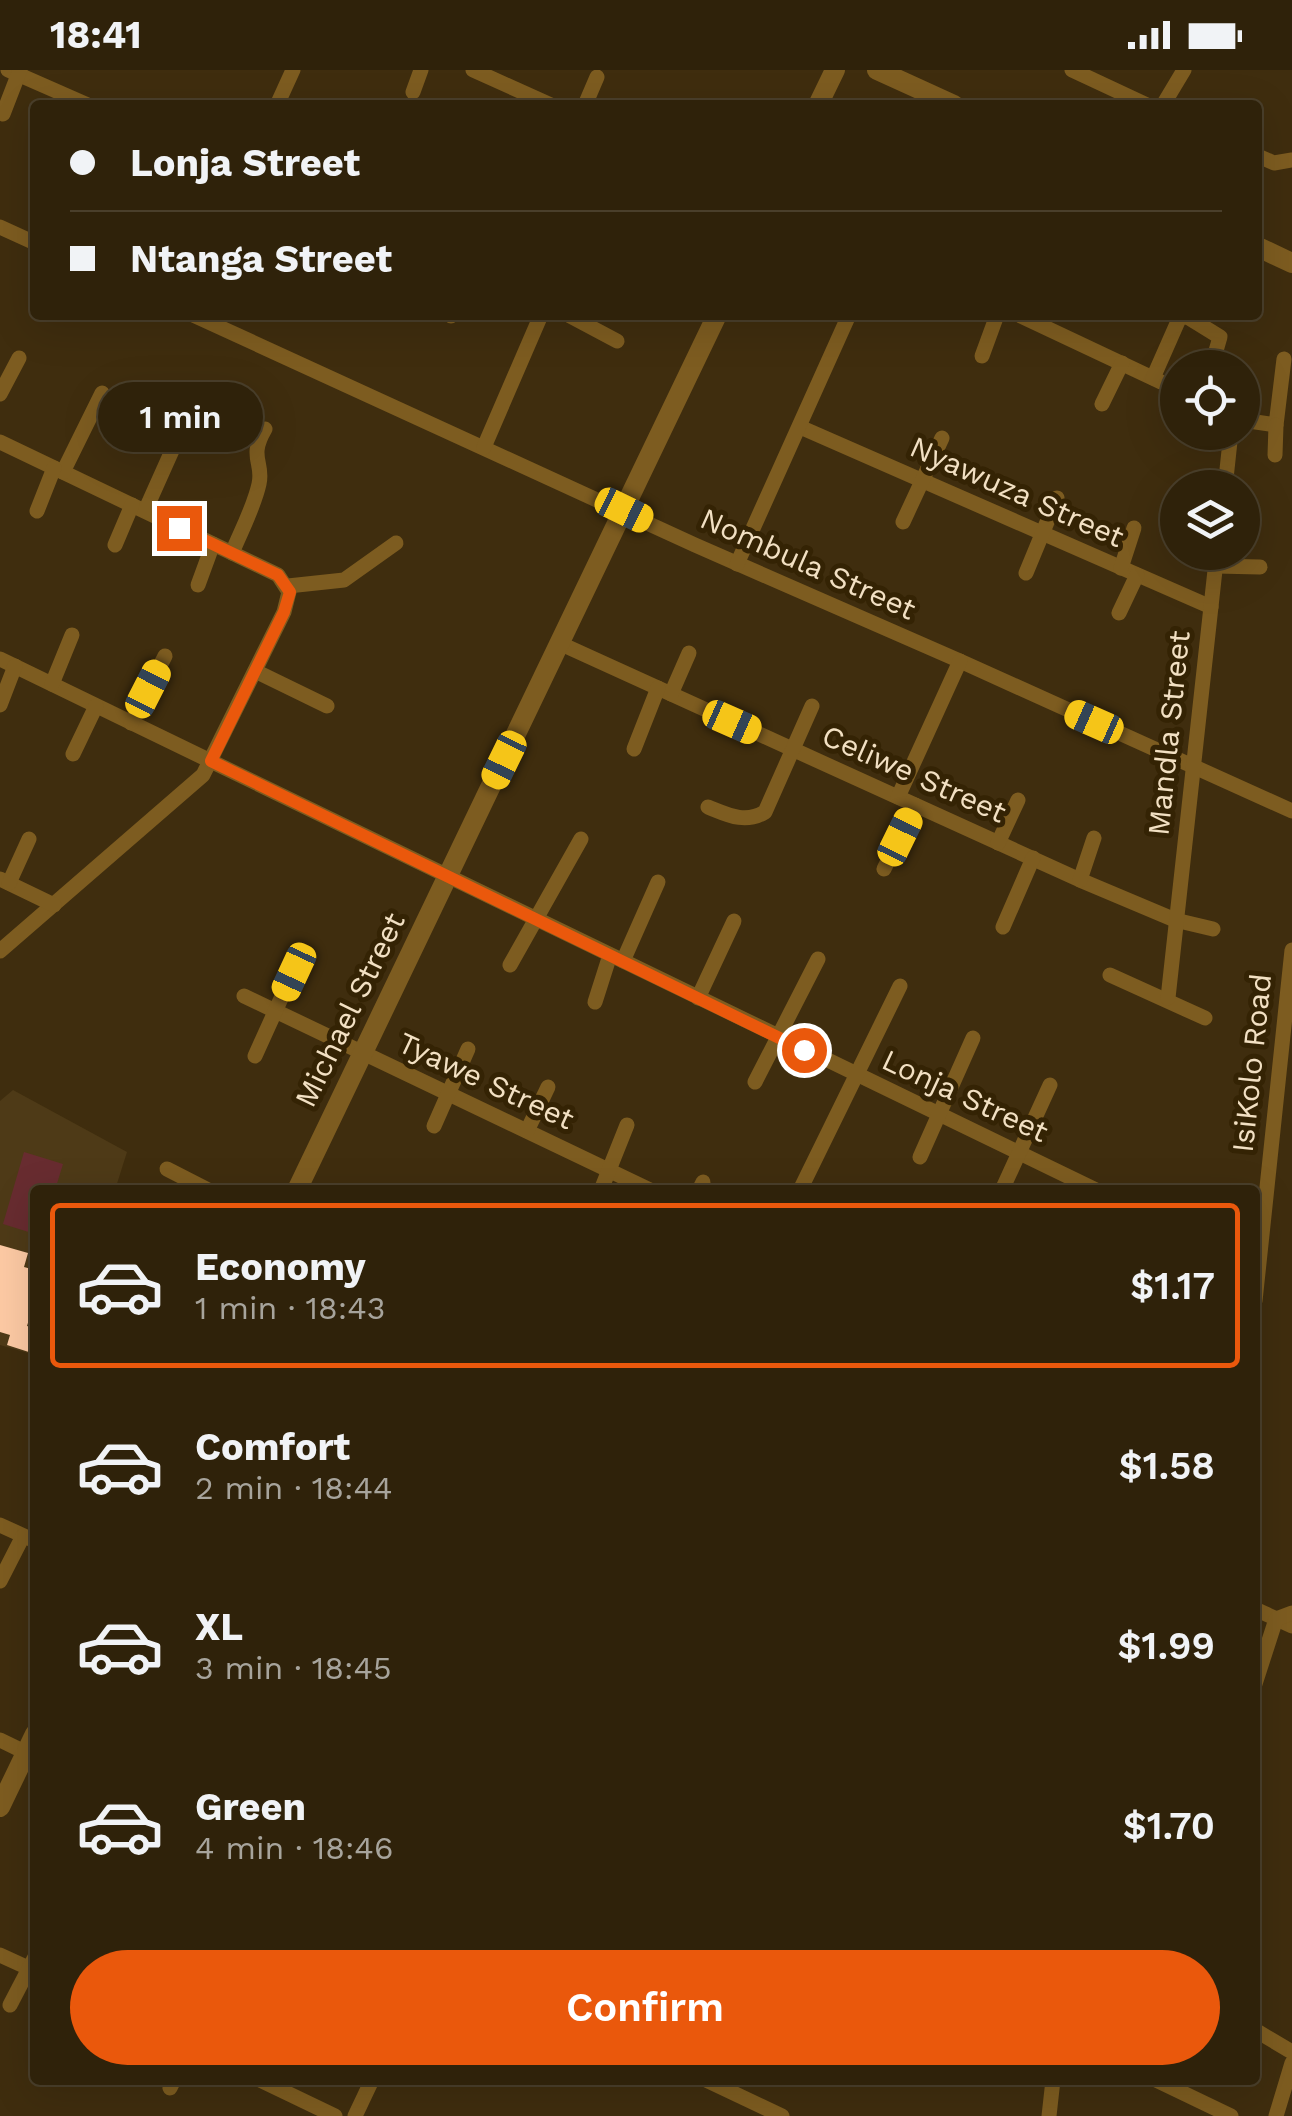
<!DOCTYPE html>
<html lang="en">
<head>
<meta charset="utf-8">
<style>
	:root { --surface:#2f220a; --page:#3b2f18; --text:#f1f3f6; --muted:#a7a49c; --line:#4a3f2b; --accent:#ea580c }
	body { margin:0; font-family:"Work Sans",sans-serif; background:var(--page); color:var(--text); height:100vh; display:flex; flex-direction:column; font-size:38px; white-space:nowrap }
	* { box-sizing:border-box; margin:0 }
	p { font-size:32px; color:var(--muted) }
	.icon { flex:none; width:55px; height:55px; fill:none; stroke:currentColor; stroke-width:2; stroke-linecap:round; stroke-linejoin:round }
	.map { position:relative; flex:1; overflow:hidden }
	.drawer { position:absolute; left:30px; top:1115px; width:1230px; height:900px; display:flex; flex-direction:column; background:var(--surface); border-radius:10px; box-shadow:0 10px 40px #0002,0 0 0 2px var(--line) }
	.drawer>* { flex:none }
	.guide { position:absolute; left:30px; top:30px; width:1232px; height:220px; border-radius:10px; box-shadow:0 10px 40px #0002,0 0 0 2px var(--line); display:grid; align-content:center; height:220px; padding:0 40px; background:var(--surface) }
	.buttons { position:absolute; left:1160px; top:280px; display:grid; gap:20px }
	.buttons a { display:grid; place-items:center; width:100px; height:100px; border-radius:50%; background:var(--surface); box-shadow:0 10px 40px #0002,0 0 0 2px var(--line); font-size:50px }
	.end { position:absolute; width:45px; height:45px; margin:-22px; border:12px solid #ea580c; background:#fff; box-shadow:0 0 0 5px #fff }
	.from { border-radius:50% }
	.bubble { position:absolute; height:70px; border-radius:35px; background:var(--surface); box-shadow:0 10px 40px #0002,0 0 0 2px var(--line); font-size:32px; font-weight:600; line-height:70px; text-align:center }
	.car { position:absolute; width:30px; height:60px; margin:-30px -15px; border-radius:12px; box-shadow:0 0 8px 2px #0007; background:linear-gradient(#f5c518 24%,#345 0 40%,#f5c518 0 76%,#345 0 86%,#f5c518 0) }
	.guide b { display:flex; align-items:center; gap:35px; height:95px; font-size:38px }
	.guide b+b { border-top:2px solid var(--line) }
	.guide i { width:25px; height:25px; background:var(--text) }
	ul { padding:18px 0 0; list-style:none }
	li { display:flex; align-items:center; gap:30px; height:165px; margin:0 20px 15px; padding:0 20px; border:5px solid transparent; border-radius:10px }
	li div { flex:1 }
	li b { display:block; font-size:38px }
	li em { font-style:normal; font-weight:600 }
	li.current { border-color:var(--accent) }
	li>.icon { width:90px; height:90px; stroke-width:1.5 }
	.primary-button { display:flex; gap:20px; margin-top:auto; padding:20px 40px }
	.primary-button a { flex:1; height:115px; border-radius:60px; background:var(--accent); color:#fff; font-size:40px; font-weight:600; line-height:115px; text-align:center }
	.status { display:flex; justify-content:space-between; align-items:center; height:70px; padding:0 50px; background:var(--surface); direction:ltr }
	.status svg { height:28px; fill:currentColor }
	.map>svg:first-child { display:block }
	.built { fill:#4e3a17 }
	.green { fill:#682c30 }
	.building { fill:#fdcaa4 }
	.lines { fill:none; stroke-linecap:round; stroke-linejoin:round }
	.minor { stroke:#7d5c20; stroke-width:15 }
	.tertiary { stroke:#7d5c20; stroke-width:20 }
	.route { stroke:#ea580c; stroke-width:12 }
	.labels { text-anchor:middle; stroke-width:10; stroke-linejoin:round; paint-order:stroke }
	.street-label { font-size:30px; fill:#f2e0c3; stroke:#342304 }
</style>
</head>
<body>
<div class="status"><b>18:41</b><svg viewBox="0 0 49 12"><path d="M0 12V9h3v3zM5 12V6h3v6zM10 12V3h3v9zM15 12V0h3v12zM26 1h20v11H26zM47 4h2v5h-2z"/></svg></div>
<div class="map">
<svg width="1292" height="2046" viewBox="0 0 1292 2046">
	<rect width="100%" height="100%" fill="#3f2d0e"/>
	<path class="built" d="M13,1020l114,62 -12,38h-80v165l-35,-10v-244z"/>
	<path class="green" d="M24,1082l39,12 -8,26h-20v44l-32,-10z"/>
	<path class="building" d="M0,1175l28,8 -4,14 11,3 -3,17 3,1v12l-8,26 8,2v26l-28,-9 3,-10 -10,-3z"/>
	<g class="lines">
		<g class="minor">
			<path d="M8,0l80,35"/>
			<path d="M473,0l78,35"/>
			<path d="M1072,0l75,35"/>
			<path d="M413,22l8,-22"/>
			<path d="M277,35l16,-35"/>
			<path d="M585,35l12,-28"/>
			<path d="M1163,35l21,-35"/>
			<path d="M3,44l17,-44"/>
			<path d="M1258,86l16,7 18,-3"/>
			<path d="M0,157l35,16"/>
			<path d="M193,245l502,230 265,116 332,150"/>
			<path d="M1019,245l159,75"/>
			<path d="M451,246l1,-1"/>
			<path d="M570,246l47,25"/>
			<path d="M982,286l15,-41"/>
			<path d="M1153,308l26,-59 7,-3 34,21 -9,31"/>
			<path d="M0,324l19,-36"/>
			<path d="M1102,334l20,-41"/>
			<path d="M1242,350l34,5 8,-66"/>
			<path d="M800,357l411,180"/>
			<path d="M0,372l278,133 11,17 -5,20 -81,163 -203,176"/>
			<path d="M484,377l57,-132"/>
			<path d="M1275,385l1,-30"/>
			<path d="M63,402l39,-79"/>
			<path d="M1225,418l6,-56"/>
			<path d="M37,441l17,-43"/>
			<path d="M145,441l34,-76"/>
			<path d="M903,452l39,-84"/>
			<path d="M115,475l17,-40"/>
			<path d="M232,483c9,-22 22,-46 27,-69 5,-22 -11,-26 6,-55"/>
			<path d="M737,494l112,-249"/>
			<path d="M1216,496l44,1"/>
			<path d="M1121,498l13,-40"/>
			<path d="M1026,503l31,-75"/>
			<path d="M198,515l15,-41"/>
			<path d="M288,516l56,-6 52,-37"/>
			<path d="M1119,543l18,-38"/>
			<path d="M559,573l521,237 95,40 38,9"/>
			<path d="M0,589l1096,531"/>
			<path d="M255,601l72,35"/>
			<path d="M52,614l20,-49"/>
			<path d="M671,624l18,-41"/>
			<path d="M0,635l15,-39"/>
			<path d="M131,653l34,-67"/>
			<path d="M634,679l24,-61"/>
			<path d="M73,684l23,-48"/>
			<path d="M898,727l62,-136"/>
			<path d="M708,737c20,8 37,17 57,5l47,-106"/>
			<path d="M998,773l20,-43"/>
			<path d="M884,799l31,-64"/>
			<path d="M0,809l54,26"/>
			<path d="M1080,810l14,-42"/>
			<path d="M9,813l20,-44"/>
			<path d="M1003,857l30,-69"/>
			<path d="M623,891l35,-79"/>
			<path d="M510,895l71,-126"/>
			<path d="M1110,905l95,43"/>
			<path d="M244,926l406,194"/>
			<path d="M698,928l36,-77"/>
			<path d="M1168,928l49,-446"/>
			<path d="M595,932l15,-47"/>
			<path d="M255,986l38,-84"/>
			<path d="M755,1012l63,-123"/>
			<path d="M434,1056l34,-77"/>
			<path d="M527,1061l21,-44"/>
			<path d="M920,1087l53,-119"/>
			<path d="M167,1099l41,21"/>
			<path d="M601,1120l26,-65"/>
			<path d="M699,1120l4,-8"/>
			<path d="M800,1120l100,-204"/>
			<path d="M1002,1120l48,-105"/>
			<path d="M1255,1231l37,-351"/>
			<path d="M0,1455l35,16"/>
			<path d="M0,1511l23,-45"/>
			<path d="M1255,1539l37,17"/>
			<path d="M1255,1614l21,-65 16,-6"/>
			<path d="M0,1670l35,17"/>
			<path d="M0,1885l35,16"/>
			<path d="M10,1935l25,-48"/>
			<path d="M1255,1960l37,22"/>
			<path d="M260,2010l75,36"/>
			<path d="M706,2010l76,36"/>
			<path d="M1156,2010l75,36"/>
			<path d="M170,2018l4,-8"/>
			<path d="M355,2046l17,-36"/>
			<path d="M1049,2046l4,-36"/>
			<path d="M1276,2046l16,-53"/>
		</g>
		<g class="tertiary">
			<path d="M877,0l77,35"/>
			<path d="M818,35l17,-35"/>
			<path d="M1258,177l34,16"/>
			<path d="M297,1120l420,-875"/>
			<path d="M0,1737l35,-73"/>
		</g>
	</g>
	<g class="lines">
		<path class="route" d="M179,458l99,47 12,17 -6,20 -73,149 593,289"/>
	</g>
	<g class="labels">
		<g class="street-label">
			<text transform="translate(1017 422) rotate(24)" y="10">Nyawuza Street</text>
			<text transform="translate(808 494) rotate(24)" y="10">Nombula Street</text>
			<text transform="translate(1169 663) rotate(-84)" y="10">Mandla Street</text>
			<text transform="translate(914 704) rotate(24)" y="10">Celiwe Street</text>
			<text transform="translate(350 940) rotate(-64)" y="10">Michael Street</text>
			<text transform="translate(1252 993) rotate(-84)" y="10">IsiKolo Road</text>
			<text transform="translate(486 1011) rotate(25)" y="10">Tyawe Street</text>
			<text transform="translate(965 1026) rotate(25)" y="10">Lonja Street</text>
		</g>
	</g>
</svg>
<div class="buttons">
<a><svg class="icon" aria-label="locate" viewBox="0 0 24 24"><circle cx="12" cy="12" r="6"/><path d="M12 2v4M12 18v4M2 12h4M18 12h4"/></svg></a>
<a><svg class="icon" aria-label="layers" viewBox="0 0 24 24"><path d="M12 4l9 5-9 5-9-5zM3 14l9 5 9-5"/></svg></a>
</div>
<i class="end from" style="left:804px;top:980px"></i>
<i class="end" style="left:179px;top:458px"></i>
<div class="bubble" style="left:98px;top:312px;width:165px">1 min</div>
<i class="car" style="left:624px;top:440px;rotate:116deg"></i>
<i class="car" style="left:148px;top:619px;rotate:27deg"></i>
<i class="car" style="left:732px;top:652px;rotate:114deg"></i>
<i class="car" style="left:1094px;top:652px;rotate:294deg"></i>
<i class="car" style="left:504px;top:690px;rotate:206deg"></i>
<i class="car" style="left:900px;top:767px;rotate:26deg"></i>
<i class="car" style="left:294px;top:902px;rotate:205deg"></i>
<div class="guide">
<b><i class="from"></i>Lonja Street</b>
<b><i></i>Ntanga Street</b>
</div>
<section class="drawer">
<ul>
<li class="current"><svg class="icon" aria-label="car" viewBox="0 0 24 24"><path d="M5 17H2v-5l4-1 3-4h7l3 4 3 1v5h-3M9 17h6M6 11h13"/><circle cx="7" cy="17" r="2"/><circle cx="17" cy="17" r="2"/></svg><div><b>Economy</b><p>1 min · 18:43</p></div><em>$1.17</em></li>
<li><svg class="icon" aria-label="car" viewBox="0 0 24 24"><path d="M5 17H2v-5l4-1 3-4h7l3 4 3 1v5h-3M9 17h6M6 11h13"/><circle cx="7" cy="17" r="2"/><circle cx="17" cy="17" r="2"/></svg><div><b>Comfort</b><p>2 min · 18:44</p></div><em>$1.58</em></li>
<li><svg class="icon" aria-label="car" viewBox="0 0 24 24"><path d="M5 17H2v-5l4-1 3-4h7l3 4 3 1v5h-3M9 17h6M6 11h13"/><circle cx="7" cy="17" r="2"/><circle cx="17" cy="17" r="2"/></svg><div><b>XL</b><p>3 min · 18:45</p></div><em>$1.99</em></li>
<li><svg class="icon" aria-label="car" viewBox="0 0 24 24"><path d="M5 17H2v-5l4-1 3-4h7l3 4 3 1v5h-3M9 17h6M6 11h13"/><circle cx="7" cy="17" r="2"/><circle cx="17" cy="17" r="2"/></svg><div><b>Green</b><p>4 min · 18:46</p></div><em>$1.70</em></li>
</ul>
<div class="primary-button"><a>Confirm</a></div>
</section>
</div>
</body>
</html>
